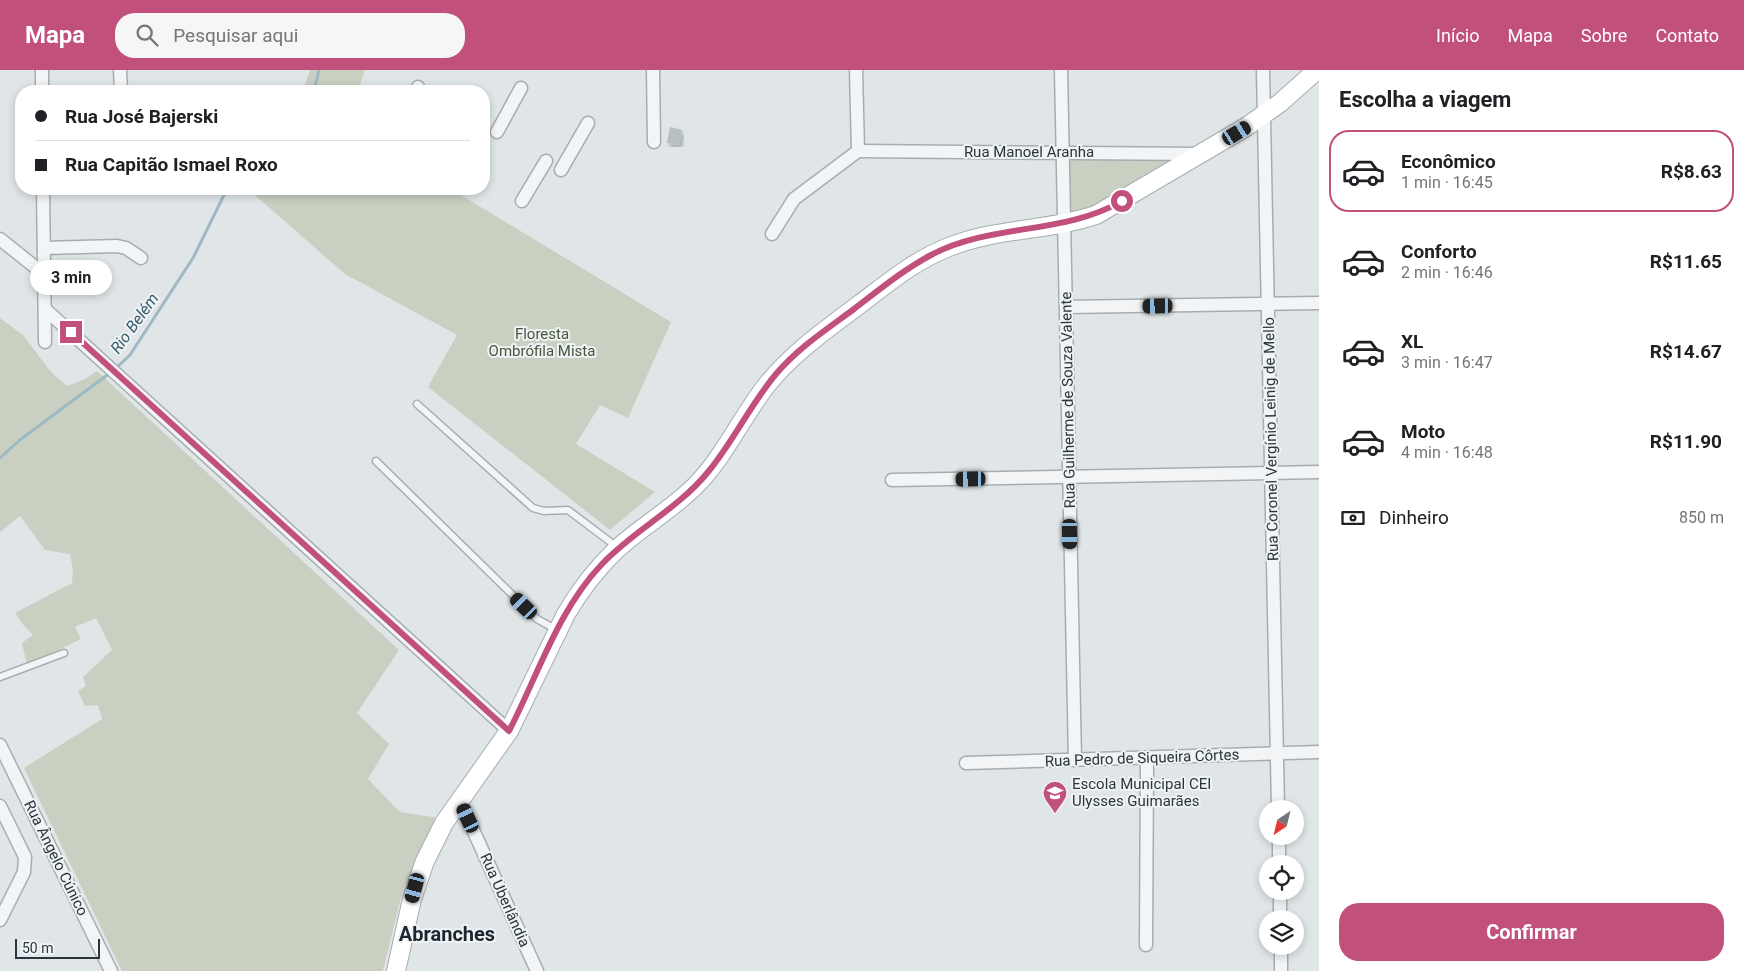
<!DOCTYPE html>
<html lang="pt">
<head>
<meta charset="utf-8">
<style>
	:root { --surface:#fff; --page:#f6f6f6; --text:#202124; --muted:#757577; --line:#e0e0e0; --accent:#c1507c }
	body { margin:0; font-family:Roboto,sans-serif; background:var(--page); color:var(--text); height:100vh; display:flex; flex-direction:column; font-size:19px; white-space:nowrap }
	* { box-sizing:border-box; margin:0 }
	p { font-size:16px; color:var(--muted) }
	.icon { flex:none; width:28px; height:28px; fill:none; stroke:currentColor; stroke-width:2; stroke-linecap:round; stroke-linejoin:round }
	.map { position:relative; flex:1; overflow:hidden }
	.drawer { display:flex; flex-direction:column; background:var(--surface); width:425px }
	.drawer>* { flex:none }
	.banner { position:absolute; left:15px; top:15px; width:475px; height:110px; border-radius:20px; box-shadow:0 2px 8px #0003; display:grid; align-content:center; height:110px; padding:0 20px; background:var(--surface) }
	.needle { width:32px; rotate:215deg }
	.fabs { position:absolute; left:1259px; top:730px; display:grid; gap:10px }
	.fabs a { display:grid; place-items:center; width:45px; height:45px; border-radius:50%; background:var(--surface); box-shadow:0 2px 8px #0003; font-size:25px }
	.scale { position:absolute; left:15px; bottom:12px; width:85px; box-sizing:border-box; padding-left:5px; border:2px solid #2a363d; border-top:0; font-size:14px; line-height:18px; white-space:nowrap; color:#2a363d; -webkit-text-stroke:4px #eff3f5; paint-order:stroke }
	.end { position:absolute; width:22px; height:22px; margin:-11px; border:6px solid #c1507c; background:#fff; box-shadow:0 0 0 2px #fff }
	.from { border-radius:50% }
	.bubble { position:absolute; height:35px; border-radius:18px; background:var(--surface); box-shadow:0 2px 8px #0003; font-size:16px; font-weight:700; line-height:35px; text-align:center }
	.car { position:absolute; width:15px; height:30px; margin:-15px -8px; border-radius:6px; box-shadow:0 0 4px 1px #0007; background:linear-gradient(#222 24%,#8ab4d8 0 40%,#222 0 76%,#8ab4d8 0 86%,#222 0) }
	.banner b { display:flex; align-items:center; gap:18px; height:48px; font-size:19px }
	.banner b+b { border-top:1px solid var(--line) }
	.banner i { width:12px; height:12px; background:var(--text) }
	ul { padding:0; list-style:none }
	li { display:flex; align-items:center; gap:15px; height:82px; margin:0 10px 8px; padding:0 10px; border:2px solid transparent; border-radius:20px }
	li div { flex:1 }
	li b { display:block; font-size:19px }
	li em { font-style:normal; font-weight:700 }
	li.selected { border-color:var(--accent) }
	li>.icon { width:45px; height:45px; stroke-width:1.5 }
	h2 { padding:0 20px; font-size:22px; line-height:60px }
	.pay { display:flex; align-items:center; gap:12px; height:55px; padding:0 20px; font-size:19px }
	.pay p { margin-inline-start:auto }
	.button { display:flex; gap:10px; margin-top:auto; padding:10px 20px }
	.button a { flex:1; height:58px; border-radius:20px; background:var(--accent); color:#fff; font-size:20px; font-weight:700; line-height:58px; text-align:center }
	header { display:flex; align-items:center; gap:30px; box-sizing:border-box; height:70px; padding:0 25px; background:var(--accent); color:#fff }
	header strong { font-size:24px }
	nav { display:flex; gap:28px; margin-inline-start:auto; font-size:18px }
	.search { width:350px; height:45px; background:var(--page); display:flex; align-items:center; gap:12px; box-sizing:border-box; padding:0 18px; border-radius:20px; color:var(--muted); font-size:19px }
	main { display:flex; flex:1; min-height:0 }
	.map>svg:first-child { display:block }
	.green { fill:#c9d0c2 }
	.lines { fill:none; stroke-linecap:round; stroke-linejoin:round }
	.stream { stroke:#9eb9c4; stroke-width:3 }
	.building { fill:#b8bfc4; filter:url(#shadow) }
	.service-casing { stroke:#a6adb1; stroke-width:9 }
	.minor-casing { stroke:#a6adb1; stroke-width:15 }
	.secondary-casing { stroke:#a6adb1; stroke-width:20 }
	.service { stroke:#f2f4f6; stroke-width:6 }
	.minor { stroke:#f2f4f6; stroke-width:12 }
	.secondary { stroke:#fff; stroke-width:18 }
	.route { stroke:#c1507c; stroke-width:6 }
	.labels { text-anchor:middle; stroke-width:4; stroke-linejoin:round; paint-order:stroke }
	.street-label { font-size:15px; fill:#2a363d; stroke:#eff3f5 }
	.park-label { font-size:15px; fill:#465739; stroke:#eff3f5 }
	.poi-label { font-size:15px; fill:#2a363d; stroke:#eff3f5; text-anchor:start }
	.water-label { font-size:16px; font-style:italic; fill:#385c6d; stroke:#eff3f5 }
	.district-label { font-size:20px; font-weight:bold; fill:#1c262e; stroke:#eff3f5 }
</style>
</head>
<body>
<header>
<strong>Mapa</strong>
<div class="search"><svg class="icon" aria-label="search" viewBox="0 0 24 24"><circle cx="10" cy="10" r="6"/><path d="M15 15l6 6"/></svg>Pesquisar aqui</div>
<nav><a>Início</a><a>Mapa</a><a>Sobre</a><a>Contato</a></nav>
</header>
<main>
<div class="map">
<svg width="1319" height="901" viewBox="0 0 1319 901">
	<defs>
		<filter id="shadow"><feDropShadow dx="2.5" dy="4" stdDeviation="2.5" flood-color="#0004"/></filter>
	</defs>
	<rect width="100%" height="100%" fill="#e0e5e7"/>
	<g class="green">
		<path d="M310,0h55l-7,21h-55z"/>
		<path d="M1068,87l113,2 -61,38 -52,20z"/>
		<path d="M248,119h203l220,133 -43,96 -28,-13 -24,39 79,48 -45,38 -182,-143 29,-52 -112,-61z"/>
		<path d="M0,248l23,17 28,37 16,14 18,-7 12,-8 302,279 -42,63 32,31 -21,35 32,33 39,6 -36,71 -20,82h-261l-98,-203 78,-49 -4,-14 -13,1 -7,-15 8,-5 -3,-9 29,-27 -16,-32 -21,9 6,12 -54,26 -5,-22 11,-8 -9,-9 -9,-13 57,-30 1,-13 -3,-16 -25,-4 -25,-34 -20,16z"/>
	</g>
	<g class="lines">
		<g class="stream">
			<path d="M314,21l5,-21"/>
			<path d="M115,299l15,-14 63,-97 34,-69"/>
			<path d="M0,388l21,-19 89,-66"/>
		</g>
	</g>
	<path class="building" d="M670,57l12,3 -3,15 -12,-2z"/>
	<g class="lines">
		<defs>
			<g id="service">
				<path d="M417,334l116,104 11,3 24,-1 49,37"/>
				<path d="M376,391l161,158 20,11"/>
				<path d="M0,607l64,-24"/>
			</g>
			<g id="minor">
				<path d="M42,0v21"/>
				<path d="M120,0l1,21"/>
				<path d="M653,0l1,72"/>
				<path d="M1061,0l14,690"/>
				<path d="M1263,0l15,739"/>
				<path d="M416,21l2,-4"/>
				<path d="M497,62l24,-44"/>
				<path d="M858,81l342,3"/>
				<path d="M561,100l27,-47"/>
				<path d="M43,119l2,153"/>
				<path d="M522,131l24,-40"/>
				<path d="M772,164l22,-35 64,-48 -2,-81"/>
				<path d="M0,169l45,36"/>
				<path d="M44,178l73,-2 9,2 15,10"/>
				<path d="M1066,237l253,-4"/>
				<path d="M45,239l464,422"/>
				<path d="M892,410l427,-8"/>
				<path d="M0,675l111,226"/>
				<path d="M966,693l353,-11"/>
				<path d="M460,731l77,170"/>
				<path d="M0,736l25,51 -1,15 -24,48"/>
				<path d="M1279,766v28"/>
				<path d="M1280,821v28"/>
				<path d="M1146,875l1,-187"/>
				<path d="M1281,901v-25"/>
			</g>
			<path id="secondary" d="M396,901l16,-72 13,-38 19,-38 65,-92 57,-117c14,-24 31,-46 51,-65 26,-24 58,-41 82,-67 27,-29 43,-65 67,-96 26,-33 61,-57 94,-82 28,-21 55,-44 89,-57 47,-19 99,-16 147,-32l150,-88 34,-24 37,-33"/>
		</defs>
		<use href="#service" class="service-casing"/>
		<use href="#minor" class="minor-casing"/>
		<use href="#secondary" class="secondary-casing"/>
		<use href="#service" class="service"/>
		<use href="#minor" class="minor"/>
		<use href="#secondary" class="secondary"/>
	</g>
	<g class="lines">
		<path class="route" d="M71,262l438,399c29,-56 49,-121 93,-167 32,-34 76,-55 106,-92 25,-30 42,-67 68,-98 22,-26 51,-45 78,-65 25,-19 49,-39 77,-54 60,-32 133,-20 191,-54"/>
	</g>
	<defs>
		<symbol id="school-pin" viewBox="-11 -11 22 30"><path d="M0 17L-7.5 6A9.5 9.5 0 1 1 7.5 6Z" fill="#c1507c" stroke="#eff3f5"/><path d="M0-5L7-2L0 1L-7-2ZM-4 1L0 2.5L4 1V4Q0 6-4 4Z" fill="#fff"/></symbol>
	</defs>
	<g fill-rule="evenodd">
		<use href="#school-pin" x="1041" y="709" width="28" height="38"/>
	</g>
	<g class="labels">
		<g class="street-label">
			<text x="1029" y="87">Rua Manoel Aranha</text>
			<text transform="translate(1068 330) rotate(-91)" y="5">Rua Guilherme de Souza Valente</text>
			<text transform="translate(1271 369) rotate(-91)" y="5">Rua Coronel Vergínio Leinig de Mello</text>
			<text transform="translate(1142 688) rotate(-2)" y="5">Rua Pedro de Siqueira Côrtes</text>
			<text transform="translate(56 788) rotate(64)" y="5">Rua Ângelo Cúnico</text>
			<text transform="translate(505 830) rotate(66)" y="5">Rua Uberlândia</text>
		</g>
		<g class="park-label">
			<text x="542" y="269">Floresta<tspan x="542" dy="17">Ombrófila Mista</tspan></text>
		</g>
		<g class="poi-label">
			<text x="1072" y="719">Escola Municipal CEI<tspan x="1072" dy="17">Ulysses Guimarães</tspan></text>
		</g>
		<g class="water-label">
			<text transform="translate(134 253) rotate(-54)" y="6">Rio Belém</text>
		</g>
		<g class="district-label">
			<text x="447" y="871">Abranches</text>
		</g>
	</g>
</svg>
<div class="fabs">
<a><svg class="needle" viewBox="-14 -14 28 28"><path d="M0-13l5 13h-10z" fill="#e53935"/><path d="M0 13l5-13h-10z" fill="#757577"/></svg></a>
<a><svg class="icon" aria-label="locate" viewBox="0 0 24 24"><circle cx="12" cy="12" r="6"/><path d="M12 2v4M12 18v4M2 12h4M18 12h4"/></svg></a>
<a><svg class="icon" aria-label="layers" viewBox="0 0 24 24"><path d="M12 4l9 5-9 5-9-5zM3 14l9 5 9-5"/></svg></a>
</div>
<div class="scale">50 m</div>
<i class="end from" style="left:1122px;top:131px"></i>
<i class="end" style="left:71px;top:262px"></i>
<div class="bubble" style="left:30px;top:190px;width:82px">3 min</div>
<i class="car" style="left:1237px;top:63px;rotate:59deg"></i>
<i class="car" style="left:1158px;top:236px;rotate:269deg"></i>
<i class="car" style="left:971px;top:409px;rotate:269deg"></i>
<i class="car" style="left:1070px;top:464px;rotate:179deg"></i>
<i class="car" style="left:524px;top:536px;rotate:314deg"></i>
<i class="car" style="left:468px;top:748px;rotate:335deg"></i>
<i class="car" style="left:415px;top:818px;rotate:195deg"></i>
<div class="banner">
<b><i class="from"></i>Rua José Bajerski</b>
<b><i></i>Rua Capitão Ismael Roxo</b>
</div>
</div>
<section class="drawer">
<h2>Escolha a viagem</h2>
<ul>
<li class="selected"><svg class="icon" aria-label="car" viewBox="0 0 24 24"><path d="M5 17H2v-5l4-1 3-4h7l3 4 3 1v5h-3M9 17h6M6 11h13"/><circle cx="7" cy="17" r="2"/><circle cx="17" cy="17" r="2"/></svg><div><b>Econômico</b><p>1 min · 16:45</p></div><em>R$8.63</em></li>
<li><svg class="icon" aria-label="car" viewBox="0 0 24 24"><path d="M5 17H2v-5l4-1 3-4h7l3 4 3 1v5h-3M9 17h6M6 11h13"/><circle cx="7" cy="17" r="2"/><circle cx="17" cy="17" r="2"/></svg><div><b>Conforto</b><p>2 min · 16:46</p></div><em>R$11.65</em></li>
<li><svg class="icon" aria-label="car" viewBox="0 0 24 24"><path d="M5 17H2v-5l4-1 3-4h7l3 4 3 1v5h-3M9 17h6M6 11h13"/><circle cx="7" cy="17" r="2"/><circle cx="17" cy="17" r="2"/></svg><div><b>XL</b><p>3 min · 16:47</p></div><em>R$14.67</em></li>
<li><svg class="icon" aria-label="car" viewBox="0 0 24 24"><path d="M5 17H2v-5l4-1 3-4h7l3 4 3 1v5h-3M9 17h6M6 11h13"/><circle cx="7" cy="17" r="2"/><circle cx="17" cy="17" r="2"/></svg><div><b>Moto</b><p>4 min · 16:48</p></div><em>R$11.90</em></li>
</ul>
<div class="pay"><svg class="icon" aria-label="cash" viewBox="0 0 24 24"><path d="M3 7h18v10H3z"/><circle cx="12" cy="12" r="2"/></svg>Dinheiro<p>850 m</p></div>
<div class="button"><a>Confirmar</a></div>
</section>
</main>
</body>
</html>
